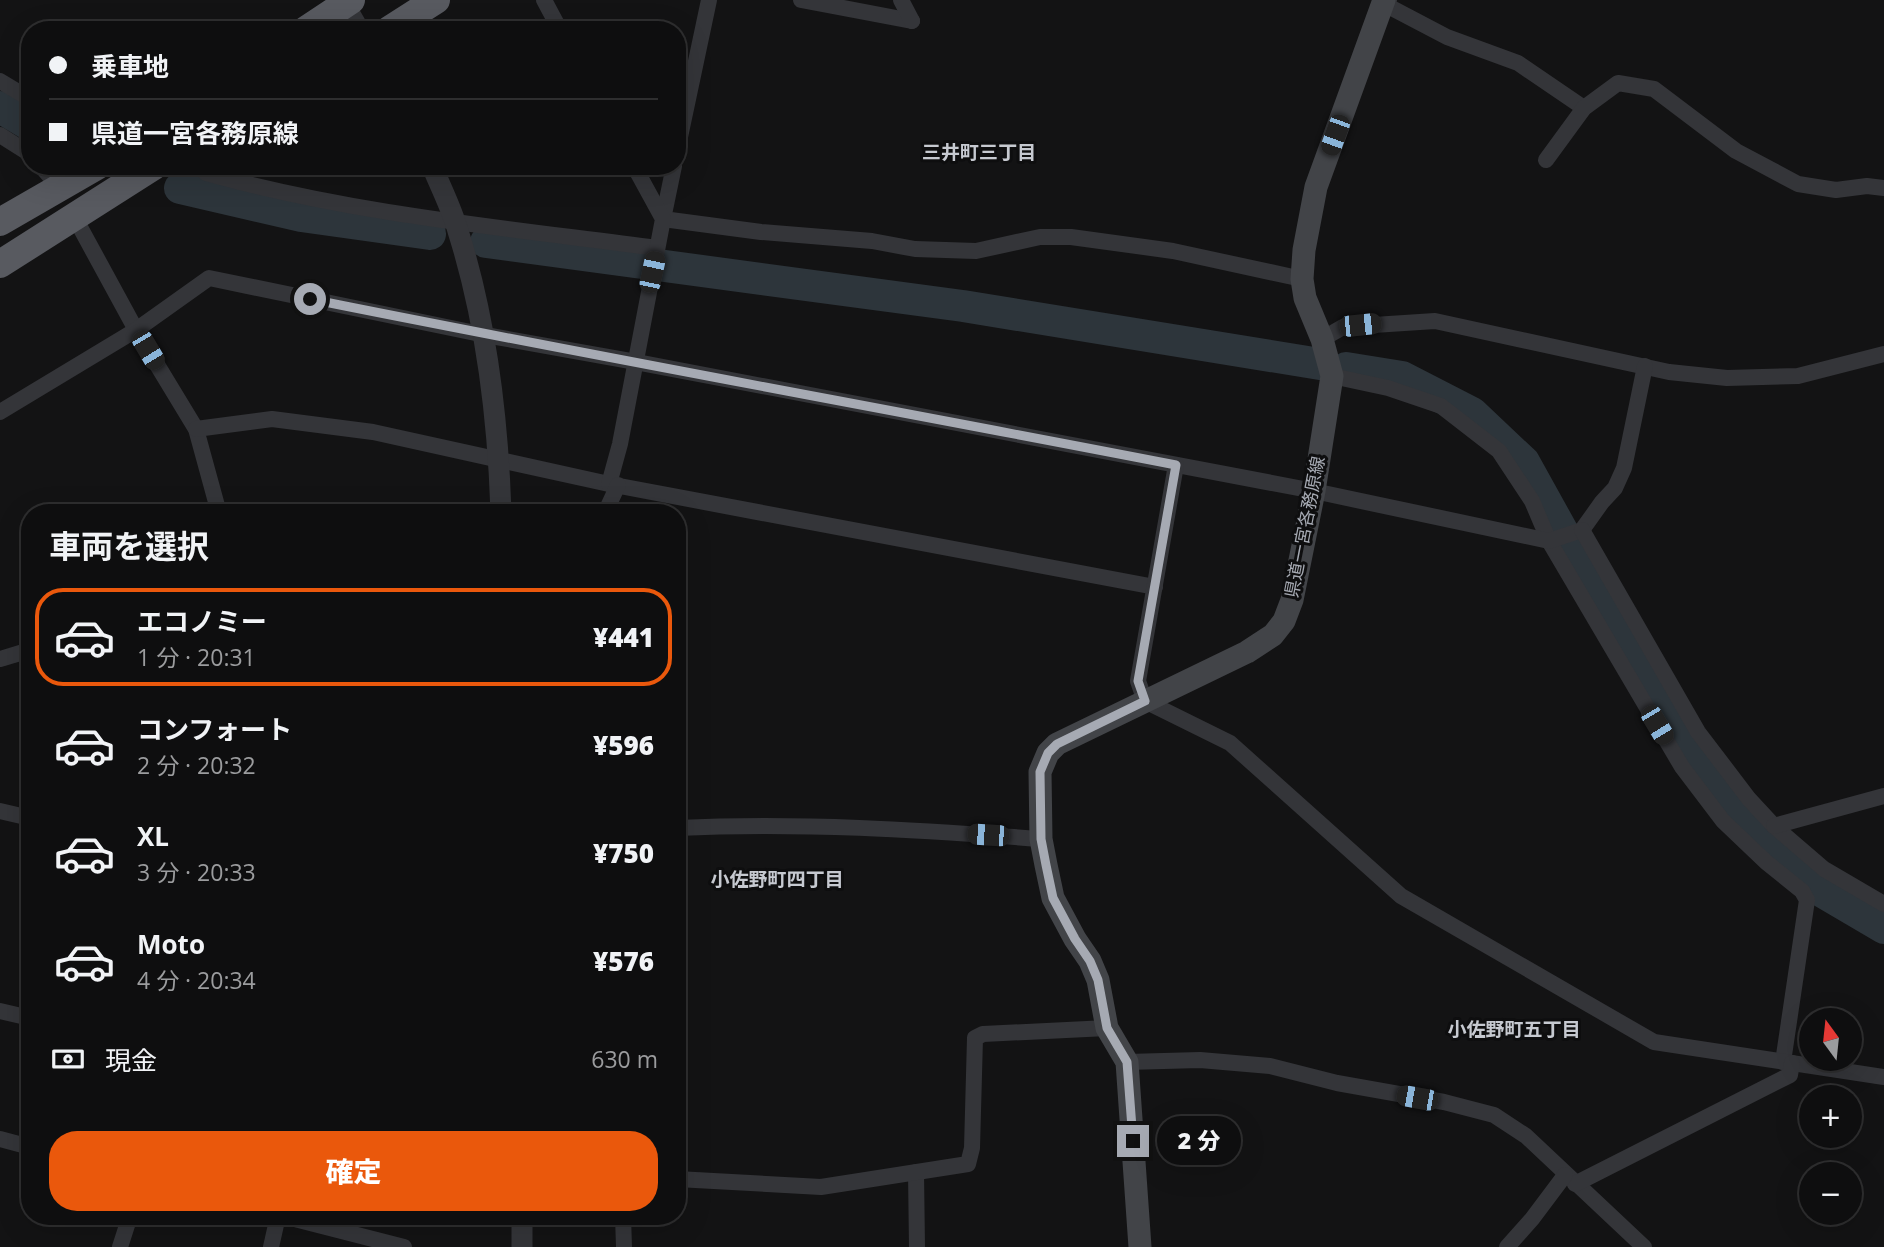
<!DOCTYPE html>
<html lang="ja">
<head>
<meta charset="utf-8">
<style>
	:root { --surface:#0e0e0f; --page:#171718; --text:#f1f3f6; --muted:#9b9c9e; --line:#2e2e2f; --accent:#ea580c }
	body { margin:0; font-family:"Open Sans","Noto Sans JP",sans-serif; background:var(--page); color:var(--text); height:100vh; display:flex; flex-direction:column; font-size:26px; white-space:nowrap }
	* { box-sizing:border-box; margin:0 }
	p { font-size:23px; color:var(--muted) }
	.icon { flex:none; width:38px; height:38px; fill:none; stroke:currentColor; stroke-width:2; stroke-linecap:round; stroke-linejoin:round }
	.map { position:relative; flex:1; overflow:hidden }
	.panel { position:absolute; left:21px; top:504px; width:665px; height:721px; display:flex; flex-direction:column; background:var(--surface); border-radius:28px; box-shadow:0 7px 28px #0002,0 0 0 2px var(--line) }
	.panel>* { flex:none }
	.guide { position:absolute; left:21px; top:21px; width:665px; height:154px; border-radius:28px; box-shadow:0 7px 28px #0002,0 0 0 2px var(--line); display:grid; align-content:center; height:154px; padding:0 28px; background:var(--surface) }
	.needle { width:46px; rotate:345deg }
	.buttons { position:absolute; left:1799px; top:1008px; display:grid; gap:14px }
	.buttons a { display:grid; place-items:center; width:63px; height:63px; border-radius:50%; background:var(--surface); box-shadow:0 7px 28px #0002,0 0 0 2px var(--line); font-size:35px }
	.end { position:absolute; width:32px; height:32px; margin:-16px; border:9px solid #a6aab3; background:#111; box-shadow:0 0 0 4px #111 }
	.from { border-radius:50% }
	.bubble { position:absolute; height:49px; border-radius:24px; background:var(--surface); box-shadow:0 7px 28px #0002,0 0 0 2px var(--line); font-size:23px; font-weight:800; line-height:49px; text-align:center }
	.car { position:absolute; width:21px; height:42px; margin:-21px -10px; border-radius:9px; box-shadow:0 0 5px 2px #0007; background:linear-gradient(#222 24%,#8ab4d8 0 40%,#222 0 76%,#8ab4d8 0 86%,#222 0) }
	.guide b { display:flex; align-items:center; gap:24px; height:66px; font-size:26px }
	.guide b+b { border-top:2px solid var(--line) }
	.guide i { width:18px; height:18px; background:var(--text) }
	ul { padding:0; list-style:none }
	li { display:flex; align-items:center; gap:21px; height:98px; margin:0 14px 10px; padding:0 14px; border:4px solid transparent; border-radius:28px }
	li div { flex:1 }
	li b { display:block; font-size:26px }
	li em { font-style:normal; font-weight:800 }
	li.selected { border-color:var(--accent) }
	li>.icon { width:63px; height:63px; stroke-width:1.5 }
	h2 { padding:0 28px; font-size:32px; line-height:84px }
	.pay { display:flex; align-items:center; gap:18px; height:77px; padding:0 28px; font-size:26px }
	.pay p { margin-inline-start:auto }
	.button { display:flex; gap:14px; margin-top:auto; padding:14px 28px }
	.button a { flex:1; height:80px; border-radius:28px; background:var(--accent); color:#fff; font-size:28px; font-weight:800; line-height:80px; text-align:center }
	.map>svg:first-child { display:block }
	.lines { fill:none; stroke-linecap:round; stroke-linejoin:round }
	.river { stroke:#2d353b; stroke-width:32 }
	.minor { stroke:#343539; stroke-width:16 }
	.tertiary { stroke:#343539; stroke-width:21 }
	.secondary { stroke:#424448; stroke-width:23 }
	.trunk { stroke:#585a60; stroke-width:28 }
	.route { stroke:#a6aab3; stroke-width:9 }
	.labels { text-anchor:middle; stroke-width:6; stroke-linejoin:round; paint-order:stroke }
	.street-label { font-size:18px; fill:#a6aab3; stroke:#0e0e0f }
	.neighbourhood-label { font-size:19px; font-weight:bold; fill:#c6c9d0; stroke:#0e0e0f }
</style>
</head>
<body>
<div class="map">
<svg width="1884" height="1247" viewBox="0 0 1884 1247">
	<rect width="100%" height="100%" fill="#131314"/>
	<g class="lines">
		<g class="river">
			<path d="M0,107l30,18"/>
			<path d="M180,188l121,28 129,18"/>
			<path d="M486,242l477,64 357,58"/>
			<path d="M1346,368l56,9 70,36 52,49 76,137 90,150 67,83 64,59 63,37"/>
		</g>
		<g class="minor">
			<path d="M544,0l16,30"/>
			<path d="M801,0l111,21"/>
			<path d="M901,0l11,21"/>
			<path d="M1389,0l-5,4 63,33 71,26 66,45"/>
			<path d="M0,81l30,18"/>
			<path d="M0,135l30,19"/>
			<path d="M677,151l32,-151"/>
			<path d="M1546,160l38,-52 34,-25 36,6 82,62 62,33 38,6 31,-4 17,2"/>
			<path d="M41,166l18,21"/>
			<path d="M199,166l7,7c146,41 300,55 451,75"/>
			<path d="M674,166l-11,53 98,13 111,9 43,8 61,2 64,-14h31l102,14 129,28"/>
			<path d="M75,218l61,112 60,99 23,84"/>
			<path d="M1322,339l21,-12 92,-6 234,51 58,6 71,-2 86,-22"/>
			<path d="M1332,376l56,12 53,18 58,45 33,50 17,40 133,226 41,54 43,41 36,29 5,9 -24,162"/>
			<path d="M0,412l136,-82 73,-52 276,57 151,27 678,129 235,50 33,-11 20,-28 13,-14 9,-20 21,-102"/>
			<path d="M196,429l76,-10 101,13 236,52 546,103"/>
			<path d="M1176,465l-38,216 7,20 85,42 171,153 253,146 230,35"/>
			<path d="M609,484l11,-40 43,-225 -29,-53"/>
			<path d="M605,513l13,-28"/>
			<path d="M1582,530l116,202 51,67 25,27 50,43 60,35"/>
			<path d="M0,659l30,-9"/>
			<path d="M0,811l30,7"/>
			<path d="M1774,826l110,-30"/>
			<path d="M677,828c122,-6 243,2 364,11"/>
			<path d="M0,1011l30,7"/>
			<path d="M1127,1062l73,-2 70,6 67,17 107,19 50,13 32,21 118,111"/>
			<path d="M0,1139l30,8"/>
			<path d="M916,1172l1,75"/>
			<path d="M677,1179l144,8 147,-23 4,-16 3,-110 8,-4 124,-6"/>
			<path d="M1575,1184l215,-109 2,-12"/>
			<path d="M283,1216l121,31"/>
			<path d="M623,1216l1,31"/>
			<path d="M120,1247l10,-31"/>
			<path d="M271,1247l7,-31"/>
			<path d="M1507,1247l25,-28 33,-44"/>
		</g>
		<g class="tertiary">
			<path d="M344,4l15,26"/>
			<path d="M432,166c9,22 20,43 26,65 29,92 40,186 43,282"/>
			<path d="M522,1216v31"/>
		</g>
		<path class="secondary" d="M1140,1247l-13,-185 -20,-34 -9,-48 -8,-19 -15,-22 -22,-41 -7,-33 -5,-26 -1,-67 8,-19 9,-9 190,-92 26,-17 11,-14 8,-21 22,-109 18,-115 -10,-37 -17,-41 -3,-19 2,-29 12,-63 68,-187"/>
		<g class="trunk">
			<path d="M306,30l45,-30"/>
			<path d="M389,30l47,-30"/>
			<path d="M0,222l97,-56"/>
			<path d="M0,264l154,-98"/>
		</g>
	</g>
	<g class="lines">
		<path class="route" d="M310,299c288,58 577,110 866,166l-38,216 7,20 -88,43 -9,9 -8,19 1,67 5,26 7,33 22,41 15,22 8,19 9,48 20,34 6,79"/>
	</g>
	<g class="labels">
		<g class="street-label">
			<text transform="translate(1305 527) rotate(-79)" y="6">県道一宮各務原線</text>
		</g>
		<g class="neighbourhood-label">
			<text x="979" y="159">三井町三丁目</text>
			<text x="777" y="886">小佐野町四丁目</text>
			<text x="1514" y="1036">小佐野町五丁目</text>
		</g>
	</g>
</svg>
<div class="buttons">
<a><svg class="needle" viewBox="-14 -14 28 28"><path d="M0-13l5 13h-10z" fill="#e53935"/><path d="M0 13l5-13h-10z" fill="#9b9c9e"/></svg></a>
<a>+</a>
<a>−</a>
</div>
<i class="end from" style="left:310px;top:299px"></i>
<i class="end" style="left:1133px;top:1141px"></i>
<div class="bubble" style="left:1157px;top:1116px;width:84px">2 分</div>
<i class="car" style="left:1335px;top:135px;rotate:200deg"></i>
<i class="car" style="left:652px;top:272px;rotate:12deg"></i>
<i class="car" style="left:1360px;top:325px;rotate:84deg"></i>
<i class="car" style="left:148px;top:350px;rotate:149deg"></i>
<i class="car" style="left:1657px;top:725px;rotate:149deg"></i>
<i class="car" style="left:988px;top:835px;rotate:274deg"></i>
<i class="car" style="left:1417px;top:1098px;rotate:280deg"></i>
<div class="guide">
<b><i class="from"></i>乗車地</b>
<b><i></i>県道一宮各務原線</b>
</div>
<section class="panel">
<h2>車両を選択</h2>
<ul>
<li class="selected"><svg class="icon" aria-label="car" viewBox="0 0 24 24"><path d="M5 17H2v-5l4-1 3-4h7l3 4 3 1v5h-3M9 17h6M6 11h13"/><circle cx="7" cy="17" r="2"/><circle cx="17" cy="17" r="2"/></svg><div><b>エコノミー</b><p>1 分 · 20:31</p></div><em>¥441</em></li>
<li><svg class="icon" aria-label="car" viewBox="0 0 24 24"><path d="M5 17H2v-5l4-1 3-4h7l3 4 3 1v5h-3M9 17h6M6 11h13"/><circle cx="7" cy="17" r="2"/><circle cx="17" cy="17" r="2"/></svg><div><b>コンフォート</b><p>2 分 · 20:32</p></div><em>¥596</em></li>
<li><svg class="icon" aria-label="car" viewBox="0 0 24 24"><path d="M5 17H2v-5l4-1 3-4h7l3 4 3 1v5h-3M9 17h6M6 11h13"/><circle cx="7" cy="17" r="2"/><circle cx="17" cy="17" r="2"/></svg><div><b>XL</b><p>3 分 · 20:33</p></div><em>¥750</em></li>
<li><svg class="icon" aria-label="car" viewBox="0 0 24 24"><path d="M5 17H2v-5l4-1 3-4h7l3 4 3 1v5h-3M9 17h6M6 11h13"/><circle cx="7" cy="17" r="2"/><circle cx="17" cy="17" r="2"/></svg><div><b>Moto</b><p>4 分 · 20:34</p></div><em>¥576</em></li>
</ul>
<div class="pay"><svg class="icon" aria-label="cash" viewBox="0 0 24 24"><path d="M3 7h18v10H3z"/><circle cx="12" cy="12" r="2"/></svg>現金<p>630 m</p></div>
<div class="button"><a>確定</a></div>
</section>
</div>
</body>
</html>
